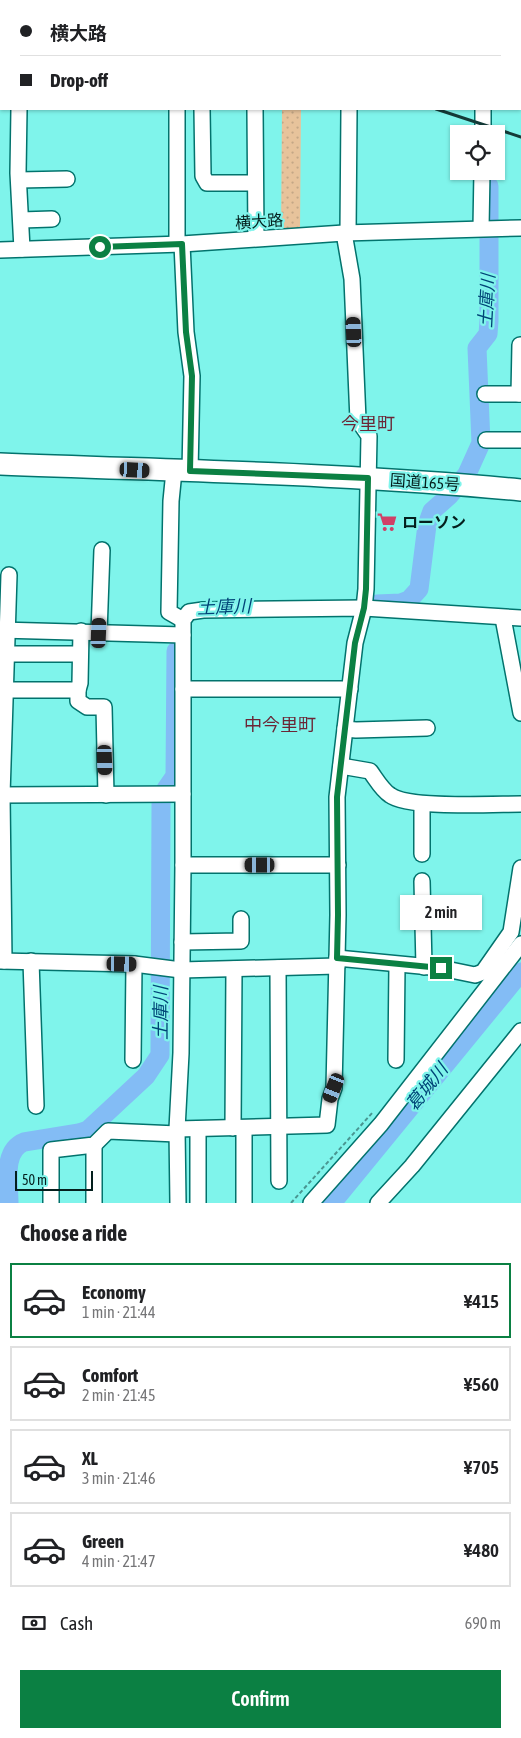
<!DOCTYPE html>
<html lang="en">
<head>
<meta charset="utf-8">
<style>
	:root { --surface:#fff; --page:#f2f2f2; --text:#202124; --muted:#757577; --line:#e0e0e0; --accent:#0b8043 }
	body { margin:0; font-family:"Asap Condensed","Noto Sans JP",sans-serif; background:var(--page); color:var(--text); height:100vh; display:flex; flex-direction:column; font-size:19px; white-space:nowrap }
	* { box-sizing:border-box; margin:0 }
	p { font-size:16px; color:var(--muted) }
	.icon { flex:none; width:28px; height:28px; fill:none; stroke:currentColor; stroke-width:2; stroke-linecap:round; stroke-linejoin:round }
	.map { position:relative; height:1203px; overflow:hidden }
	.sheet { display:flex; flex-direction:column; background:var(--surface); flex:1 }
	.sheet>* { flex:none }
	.guide { position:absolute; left:0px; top:0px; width:521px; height:110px; box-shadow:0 1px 4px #0004; display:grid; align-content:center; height:110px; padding:0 20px; background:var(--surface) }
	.buttons { position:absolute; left:450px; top:125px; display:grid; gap:10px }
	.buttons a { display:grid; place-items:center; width:55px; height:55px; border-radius:0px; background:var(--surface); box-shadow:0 1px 4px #0004; font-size:25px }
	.scale { position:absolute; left:15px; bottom:12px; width:78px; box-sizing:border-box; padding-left:5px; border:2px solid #041f1d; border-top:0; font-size:14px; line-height:18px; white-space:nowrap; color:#041f1d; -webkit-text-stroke:4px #7ff4eb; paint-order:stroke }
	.end { position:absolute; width:22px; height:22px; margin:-11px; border:6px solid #0b8043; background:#fff; box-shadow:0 0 0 2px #fff }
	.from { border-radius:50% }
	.bubble { position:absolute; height:35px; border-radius:0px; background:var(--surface); box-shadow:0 1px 4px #0004; font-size:16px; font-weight:600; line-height:35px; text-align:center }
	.car { position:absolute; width:15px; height:30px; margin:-15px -8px; border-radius:6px; box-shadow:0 0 4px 1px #0007; background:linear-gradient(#222 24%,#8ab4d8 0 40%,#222 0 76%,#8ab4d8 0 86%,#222 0) }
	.guide b { display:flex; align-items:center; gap:18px; height:48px; font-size:19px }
	.guide b+b { border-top:1px solid var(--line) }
	.guide i { width:12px; height:12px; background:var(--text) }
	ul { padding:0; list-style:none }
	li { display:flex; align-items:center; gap:15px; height:75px; margin:0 10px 8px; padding:0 10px; border:2px solid var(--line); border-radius:0px }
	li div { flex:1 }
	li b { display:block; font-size:19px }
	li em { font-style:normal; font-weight:600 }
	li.active { border-color:var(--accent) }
	li>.icon { width:45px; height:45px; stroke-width:1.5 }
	h2 { padding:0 20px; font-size:22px; line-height:60px }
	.pay { display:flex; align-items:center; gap:12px; height:55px; padding:0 20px; font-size:19px }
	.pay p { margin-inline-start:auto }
	.action { display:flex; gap:10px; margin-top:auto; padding:10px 20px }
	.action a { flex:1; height:58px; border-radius:0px; background:var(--accent); color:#fff; font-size:20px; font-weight:600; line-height:58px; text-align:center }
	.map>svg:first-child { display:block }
	.grass { fill:url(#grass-dots) }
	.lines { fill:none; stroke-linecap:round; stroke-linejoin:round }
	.river { stroke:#83bcf5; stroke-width:19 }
	.minor-casing { stroke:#02736d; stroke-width:18 }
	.highway-casing { stroke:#02736d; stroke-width:24 }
	.path { stroke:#499691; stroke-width:2; stroke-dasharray:4 2.5; stroke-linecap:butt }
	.minor { stroke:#fff; stroke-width:15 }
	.highway { stroke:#fff; stroke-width:21 }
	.rail { stroke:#143b38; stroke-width:3 }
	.route { stroke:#0b8043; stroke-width:6 }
	.labels { text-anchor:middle; stroke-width:4.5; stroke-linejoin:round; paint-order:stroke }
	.street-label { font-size:16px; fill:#041f1d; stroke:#7ff4eb }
	.poi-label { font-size:16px; font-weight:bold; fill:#041f1d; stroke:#7ff4eb; text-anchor:start }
	.water-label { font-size:18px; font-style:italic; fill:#047; stroke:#7ff4eb }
	.neighbourhood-label { font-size:18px; fill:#6b2636; stroke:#7ff4eb }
</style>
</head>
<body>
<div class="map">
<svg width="521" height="1203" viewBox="0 0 521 1203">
	<defs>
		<pattern id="grass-dots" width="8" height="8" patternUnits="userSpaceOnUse" patternTransform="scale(1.25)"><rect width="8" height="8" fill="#e7c39b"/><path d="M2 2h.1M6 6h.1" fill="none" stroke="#c4a785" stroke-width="1.8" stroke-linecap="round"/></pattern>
	</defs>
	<rect width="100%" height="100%" fill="#7ff4eb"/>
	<path class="grass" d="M282,109h19l-1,122 -19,1z"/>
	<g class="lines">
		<g class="river">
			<path d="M507,1l1,-1"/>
			<path d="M377,604l24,-1 8,-3 10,-11 8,-64 5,-14 17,-15 18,-22 14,-31 -4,-95 11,-14 1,-13v-135"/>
			<path d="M9,1203c0,-20 -7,-52 15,-61l55,-9 9,-3 58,-54 14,-21 1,-253 5,-13 9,-13 1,-125"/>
			<path d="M332,1203l189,-231"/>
		</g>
		<defs>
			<g id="minor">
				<path d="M34,0v1"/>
				<path d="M52,0v1"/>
				<path d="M492,1v-1"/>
				<path d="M520,49h1"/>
				<path d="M0,55h1"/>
				<path d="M19,109l-1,64 4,76"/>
				<path d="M177,109v135"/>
				<path d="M202,109l1,67 4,7h48"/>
				<path d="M255,109l1,129"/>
				<path d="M483,134v-25"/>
				<path d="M19,180l48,-1"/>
				<path d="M21,220l31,-1"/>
				<path d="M481,228l1,-57"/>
				<path d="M348,233l1,-123"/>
				<path d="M182,244l4,88 6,44 -2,95"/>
				<path d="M0,250l182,-6 162,-11 177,-5"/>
				<path d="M485,394h36"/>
				<path d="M519,394l1,-49"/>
				<path d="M486,440h35"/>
				<path d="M174,471l-3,30 -2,111 14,8"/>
				<path d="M503,618l18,95"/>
				<path d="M0,630l183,5"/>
				<path d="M99,633l3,-83"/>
				<path d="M7,654h73"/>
				<path d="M183,689h167"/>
				<path d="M4,690h74l2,-7 1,-52"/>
				<path d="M78,690v11l9,6h17l2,88"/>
				<path d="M345,729l11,1 71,-2"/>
				<path d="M341,766l29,5c6,8 12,19 20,24 18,14 105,9 131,9"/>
				<path d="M0,795l183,-1"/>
				<path d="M422,804v50"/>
				<path d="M183,865h155"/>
				<path d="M422,881l2,86"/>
				<path d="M182,942l59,-1v-22"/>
				<path d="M337,958l104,10 34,7 8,-3 28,-40 10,-64"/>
				<path d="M0,961l134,3 47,6 156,-4"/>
				<path d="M4,961l-2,-166 7,-220"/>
				<path d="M31,961l5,145"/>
				<path d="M278,968l1,213"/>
				<path d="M133,1060l1,-96"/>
				<path d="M396,1060l1,-95"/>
				<path d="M233,1128l1,-159"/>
				<path d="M177,1129l150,-4 3,-26 4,-11 4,-173 -1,-118 18,-154 9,-35 2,-19 3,-153 -11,-16 -6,-141 -8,-46"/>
				<path d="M198,1129v74"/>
				<path d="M51,1203v-53l43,-5 14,-14 69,3"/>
				<path d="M94,1203v-58"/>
				<path d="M178,1203l-1,-74 4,-76 2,-188v-245l6,-8 14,-2 161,-2 157,10"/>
				<path d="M244,1203v-75"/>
				<path d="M311,1203l70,-79 140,-180"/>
				<path d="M378,1203l34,-37 109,-135"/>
			</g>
			<path id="highway" d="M0,464c174,7 348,9 521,26"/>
		</defs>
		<use href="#minor" class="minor-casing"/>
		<use href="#highway" class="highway-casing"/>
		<path class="path" d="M291,1203l82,-91"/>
		<use href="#minor" class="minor"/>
		<use href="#highway" class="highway"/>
		<g class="rail">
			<path d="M133,0l3,1"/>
			<path d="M436,109l85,28"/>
		</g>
	</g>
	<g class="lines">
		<path class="route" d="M100,247l82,-3 4,88 6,44 -2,95 178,7 -2,111 -2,19 -9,35 -18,154 1,118 -1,43 104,10"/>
	</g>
	<defs>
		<symbol id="supermarket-bare" viewBox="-9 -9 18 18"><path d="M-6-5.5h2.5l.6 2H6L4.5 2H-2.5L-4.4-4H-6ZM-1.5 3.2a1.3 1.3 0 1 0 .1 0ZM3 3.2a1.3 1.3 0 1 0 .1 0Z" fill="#cf4066" stroke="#7ff4eb" stroke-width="2.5" paint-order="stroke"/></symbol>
	</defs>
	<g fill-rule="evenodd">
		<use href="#supermarket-bare" x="373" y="508" width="28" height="28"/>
	</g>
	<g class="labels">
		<g class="street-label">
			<text transform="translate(259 221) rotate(-4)" y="6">横大路</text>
			<text transform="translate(425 482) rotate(4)" y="6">国道165号</text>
		</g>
		<g class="poi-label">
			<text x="402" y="528">ローソン</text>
		</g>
		<g class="water-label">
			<text transform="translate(487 301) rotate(-87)" y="6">土庫川</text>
			<text transform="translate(224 607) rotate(-2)" y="6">土庫川</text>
			<text transform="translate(161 1013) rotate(-90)" y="6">土庫川</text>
			<text transform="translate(427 1087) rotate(-51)" y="6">葛城川</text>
		</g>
		<g class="neighbourhood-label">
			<text x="368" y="430">今里町</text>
			<text x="280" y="731">中今里町</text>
		</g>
	</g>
</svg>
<div class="buttons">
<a><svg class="icon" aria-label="locate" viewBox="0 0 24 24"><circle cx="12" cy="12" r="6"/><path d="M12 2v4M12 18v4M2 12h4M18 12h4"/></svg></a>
</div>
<div class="scale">50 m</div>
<i class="end from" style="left:100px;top:247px"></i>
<i class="end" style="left:441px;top:968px"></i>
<div class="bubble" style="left:400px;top:895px;width:82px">2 min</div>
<i class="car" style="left:354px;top:332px;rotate:357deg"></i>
<i class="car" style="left:135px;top:470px;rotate:93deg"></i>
<i class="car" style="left:99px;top:633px;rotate:2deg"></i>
<i class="car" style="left:105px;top:760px;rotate:178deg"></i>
<i class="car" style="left:260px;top:865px;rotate:270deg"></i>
<i class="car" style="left:122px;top:964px;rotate:91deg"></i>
<i class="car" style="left:334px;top:1088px;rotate:202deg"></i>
<div class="guide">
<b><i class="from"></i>横大路</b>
<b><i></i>Drop-off</b>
</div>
</div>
<section class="sheet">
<h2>Choose a ride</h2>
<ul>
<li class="active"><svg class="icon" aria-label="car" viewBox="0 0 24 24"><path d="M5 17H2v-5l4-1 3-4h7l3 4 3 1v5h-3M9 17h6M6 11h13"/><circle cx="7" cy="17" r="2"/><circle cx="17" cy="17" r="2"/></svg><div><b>Economy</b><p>1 min · 21:44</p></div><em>¥415</em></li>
<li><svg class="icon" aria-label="car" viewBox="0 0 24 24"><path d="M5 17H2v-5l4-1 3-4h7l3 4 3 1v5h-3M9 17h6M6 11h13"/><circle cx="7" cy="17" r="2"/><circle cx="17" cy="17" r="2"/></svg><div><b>Comfort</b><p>2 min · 21:45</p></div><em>¥560</em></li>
<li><svg class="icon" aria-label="car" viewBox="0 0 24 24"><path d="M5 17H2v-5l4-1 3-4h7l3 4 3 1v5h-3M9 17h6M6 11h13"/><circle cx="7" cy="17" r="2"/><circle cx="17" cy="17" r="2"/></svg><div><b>XL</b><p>3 min · 21:46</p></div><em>¥705</em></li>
<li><svg class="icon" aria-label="car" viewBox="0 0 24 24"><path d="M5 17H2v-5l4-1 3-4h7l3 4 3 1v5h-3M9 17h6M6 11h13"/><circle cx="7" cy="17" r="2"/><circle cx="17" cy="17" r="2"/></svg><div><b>Green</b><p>4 min · 21:47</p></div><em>¥480</em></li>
</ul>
<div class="pay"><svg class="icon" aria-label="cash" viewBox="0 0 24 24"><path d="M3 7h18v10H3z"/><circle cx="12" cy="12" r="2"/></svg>Cash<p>690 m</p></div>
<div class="action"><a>Confirm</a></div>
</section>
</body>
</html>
